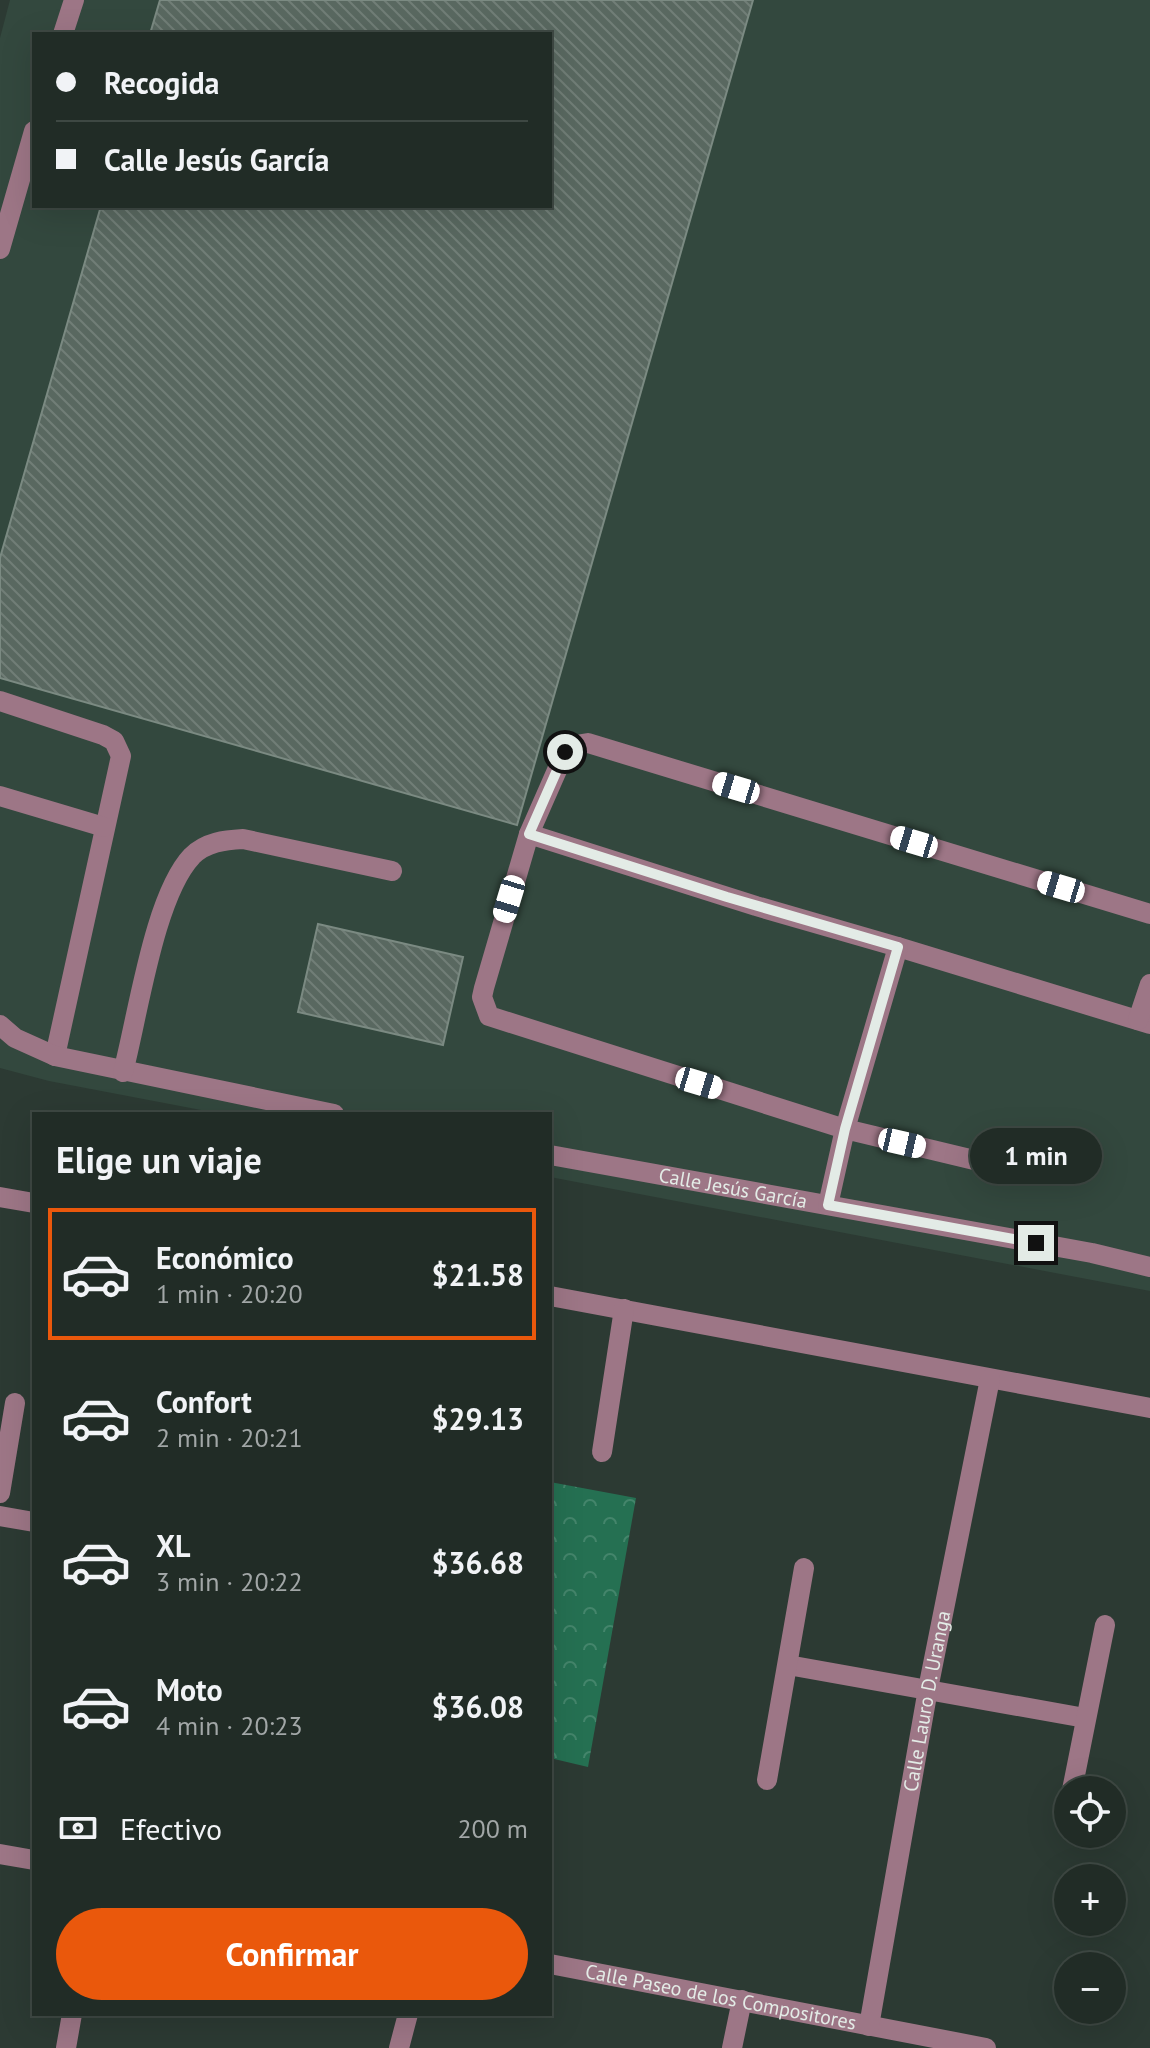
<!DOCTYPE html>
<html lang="es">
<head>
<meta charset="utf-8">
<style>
	:root { --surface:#212c26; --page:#2d3832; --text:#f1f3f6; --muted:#a2a7a7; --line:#3e4843; --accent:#ea580c }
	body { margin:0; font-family:"PT Sans",sans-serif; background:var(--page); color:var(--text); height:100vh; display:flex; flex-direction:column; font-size:30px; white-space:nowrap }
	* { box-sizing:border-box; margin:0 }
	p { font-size:26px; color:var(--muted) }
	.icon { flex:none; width:44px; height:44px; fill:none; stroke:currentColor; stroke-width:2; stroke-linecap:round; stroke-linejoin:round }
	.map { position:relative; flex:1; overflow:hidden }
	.panel { position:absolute; left:32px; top:1112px; width:520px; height:904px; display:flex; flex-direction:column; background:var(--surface); border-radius:0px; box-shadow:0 8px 32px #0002,0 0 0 2px var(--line) }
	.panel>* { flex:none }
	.guide { position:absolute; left:32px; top:32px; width:520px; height:176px; border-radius:0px; box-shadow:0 8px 32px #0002,0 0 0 2px var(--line); display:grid; align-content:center; height:176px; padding:0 24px; background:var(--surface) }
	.controls { position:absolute; left:1054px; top:1776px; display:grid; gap:16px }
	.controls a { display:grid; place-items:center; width:72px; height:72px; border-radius:50%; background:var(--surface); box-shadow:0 8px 32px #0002,0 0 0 2px var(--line); font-size:40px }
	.end { position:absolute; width:36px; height:36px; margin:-18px; border:10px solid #e3ebe6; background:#111; box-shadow:0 0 0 4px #111 }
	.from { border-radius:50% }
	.bubble { position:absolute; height:56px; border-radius:28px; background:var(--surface); box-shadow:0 8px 32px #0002,0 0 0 2px var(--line); font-size:26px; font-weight:800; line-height:56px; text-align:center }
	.car { position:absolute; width:24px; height:48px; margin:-24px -12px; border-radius:10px; box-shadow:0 0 6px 2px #0007; background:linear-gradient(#fff 24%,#345 0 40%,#fff 0 76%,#345 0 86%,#fff 0) }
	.guide b { display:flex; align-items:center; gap:28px; height:76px; font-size:30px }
	.guide b+b { border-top:2px solid var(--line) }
	.guide i { width:20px; height:20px; background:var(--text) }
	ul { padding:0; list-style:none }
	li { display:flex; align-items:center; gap:24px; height:132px; margin:0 16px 12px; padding:0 8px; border:4px solid transparent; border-radius:0px }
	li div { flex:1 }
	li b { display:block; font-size:30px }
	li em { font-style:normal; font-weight:800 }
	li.current { border-color:var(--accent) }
	li>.icon { width:72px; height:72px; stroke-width:1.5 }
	h2 { padding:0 24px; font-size:36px; line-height:96px }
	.pay { display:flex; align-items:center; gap:20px; height:88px; padding:0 24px; font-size:30px }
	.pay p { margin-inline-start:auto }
	.primary-button { display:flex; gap:16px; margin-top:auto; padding:16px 24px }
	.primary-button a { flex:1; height:92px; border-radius:48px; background:var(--accent); color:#fff; font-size:32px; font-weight:800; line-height:92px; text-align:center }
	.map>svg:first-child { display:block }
	.built { fill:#33483e; fill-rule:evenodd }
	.park { fill:url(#park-crowns) }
	.building { fill:url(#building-back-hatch); stroke:#7b8a82; stroke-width:2 }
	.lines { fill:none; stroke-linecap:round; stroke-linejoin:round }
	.minor { stroke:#9d7686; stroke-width:20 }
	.route { stroke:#e3ebe6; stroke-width:10 }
	.labels { text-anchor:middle; stroke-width:6; stroke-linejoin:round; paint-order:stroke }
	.street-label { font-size:20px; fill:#e3ebe6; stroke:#191f1c }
</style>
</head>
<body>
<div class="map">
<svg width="1150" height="2048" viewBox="0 0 1150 2048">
	<defs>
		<pattern id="park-crowns" width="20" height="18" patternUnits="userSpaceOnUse" patternTransform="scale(2)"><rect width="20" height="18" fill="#257052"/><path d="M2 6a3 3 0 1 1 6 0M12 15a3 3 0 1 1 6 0" fill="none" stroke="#44856b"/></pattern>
		<pattern id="building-back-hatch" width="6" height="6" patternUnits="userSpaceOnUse" patternTransform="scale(2)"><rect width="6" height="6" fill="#596860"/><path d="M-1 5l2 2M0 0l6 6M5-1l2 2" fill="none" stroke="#717e77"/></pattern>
	</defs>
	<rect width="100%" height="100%" fill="#2c3a33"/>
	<path class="built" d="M10,0h1140v1291l-600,-114v-63h-328l-173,-33 -49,-13v-1030zM34,34h516v172h-516z"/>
	<path class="park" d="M550,1482l86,16 -48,269 -38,-9z"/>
	<g class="building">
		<path d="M160,0h593l-236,825 -517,-147v-120l101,-352h449v-172h-400z"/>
		<path d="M318,924l145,33 -20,88 -145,-33z"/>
	</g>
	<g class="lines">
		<g class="minor">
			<path d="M63,34l11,-34"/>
			<path d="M0,249l34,-118"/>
			<path d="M0,701l103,34 11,6 7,15 -66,300"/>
			<path d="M0,796l104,31"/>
			<path d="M529,834l36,-82 11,-7 12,-2 562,171"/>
			<path d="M898,947l252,77"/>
			<path d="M1138,1020l12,-36"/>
			<path d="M0,1025l15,13 40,18 279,58"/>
			<path d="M123,1072c15,-56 31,-176 69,-216 14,-14 33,-16 51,-17l149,32"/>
			<path id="s1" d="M550,1155l542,98 58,14"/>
			<path d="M0,1197l34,6"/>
			<path d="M828,1205l17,-76 53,-182 -142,-41 -227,-72 -45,154 -2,9 7,19 356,113 171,41"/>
			<path d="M550,1296l600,112"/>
			<path d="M602,1452l22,-143"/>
			<path d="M0,1493l15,-90"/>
			<path d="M0,1516l34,6"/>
			<path d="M788,1665l297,53"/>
			<path d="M767,1780l37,-212"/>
			<path d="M1072,1790l33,-165"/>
			<path d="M1066,1824l2,-12"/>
			<path d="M0,1854l34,6"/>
			<path id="s2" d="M550,1964l436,84"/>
			<path id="s3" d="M869,2026l59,-337 62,-310"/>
			<path d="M66,2048l6,-34"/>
			<path d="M399,2048l9,-34"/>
			<path d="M732,2048l10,-48"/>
		</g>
	</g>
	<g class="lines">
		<path class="route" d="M565,752l-36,82 198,63 171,50 -53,182 -17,76 208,38"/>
	</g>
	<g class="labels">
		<g class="street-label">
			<text dy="7" stroke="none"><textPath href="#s1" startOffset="186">Calle Jesús García</textPath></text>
			<text dy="7" stroke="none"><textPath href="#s3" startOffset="330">Calle Lauro D. Uranga</textPath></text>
			<text dy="7" stroke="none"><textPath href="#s2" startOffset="174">Calle Paseo de los Compositores</textPath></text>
		</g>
	</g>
</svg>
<div class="controls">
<a><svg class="icon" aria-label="locate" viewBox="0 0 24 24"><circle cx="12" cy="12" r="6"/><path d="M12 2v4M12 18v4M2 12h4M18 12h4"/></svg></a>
<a>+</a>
<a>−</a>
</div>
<i class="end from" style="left:565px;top:752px"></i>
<i class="end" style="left:1036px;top:1243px"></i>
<div class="bubble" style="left:970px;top:1128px;width:132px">1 min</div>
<i class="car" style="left:736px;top:788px;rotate:287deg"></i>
<i class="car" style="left:914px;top:842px;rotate:287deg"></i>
<i class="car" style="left:1061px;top:887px;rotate:287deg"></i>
<i class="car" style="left:509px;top:899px;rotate:197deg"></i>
<i class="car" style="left:699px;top:1083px;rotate:107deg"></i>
<i class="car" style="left:902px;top:1143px;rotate:103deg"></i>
<div class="guide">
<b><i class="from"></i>Recogida</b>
<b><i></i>Calle Jesús García</b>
</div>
<section class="panel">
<h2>Elige un viaje</h2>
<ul>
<li class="current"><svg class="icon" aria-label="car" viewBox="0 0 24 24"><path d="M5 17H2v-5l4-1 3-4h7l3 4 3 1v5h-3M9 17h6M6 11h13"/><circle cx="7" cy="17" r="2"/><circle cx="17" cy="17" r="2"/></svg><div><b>Económico</b><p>1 min · 20:20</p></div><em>$21.58</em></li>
<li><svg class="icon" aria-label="car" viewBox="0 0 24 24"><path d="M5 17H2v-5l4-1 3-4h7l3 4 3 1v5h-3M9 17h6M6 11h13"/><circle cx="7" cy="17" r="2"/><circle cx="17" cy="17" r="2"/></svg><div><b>Confort</b><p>2 min · 20:21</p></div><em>$29.13</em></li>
<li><svg class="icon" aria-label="car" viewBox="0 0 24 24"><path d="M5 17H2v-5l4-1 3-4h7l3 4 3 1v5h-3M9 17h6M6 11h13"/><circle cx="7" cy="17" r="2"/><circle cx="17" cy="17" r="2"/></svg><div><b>XL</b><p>3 min · 20:22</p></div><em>$36.68</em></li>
<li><svg class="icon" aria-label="car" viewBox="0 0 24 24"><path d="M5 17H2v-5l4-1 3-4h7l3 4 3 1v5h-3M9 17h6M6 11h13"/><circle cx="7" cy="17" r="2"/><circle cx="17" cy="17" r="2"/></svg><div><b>Moto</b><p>4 min · 20:23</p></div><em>$36.08</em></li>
</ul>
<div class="pay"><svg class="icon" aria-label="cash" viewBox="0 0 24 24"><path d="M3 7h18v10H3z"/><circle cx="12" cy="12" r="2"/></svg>Efectivo<p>200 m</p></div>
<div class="primary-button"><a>Confirmar</a></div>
</section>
</div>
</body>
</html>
